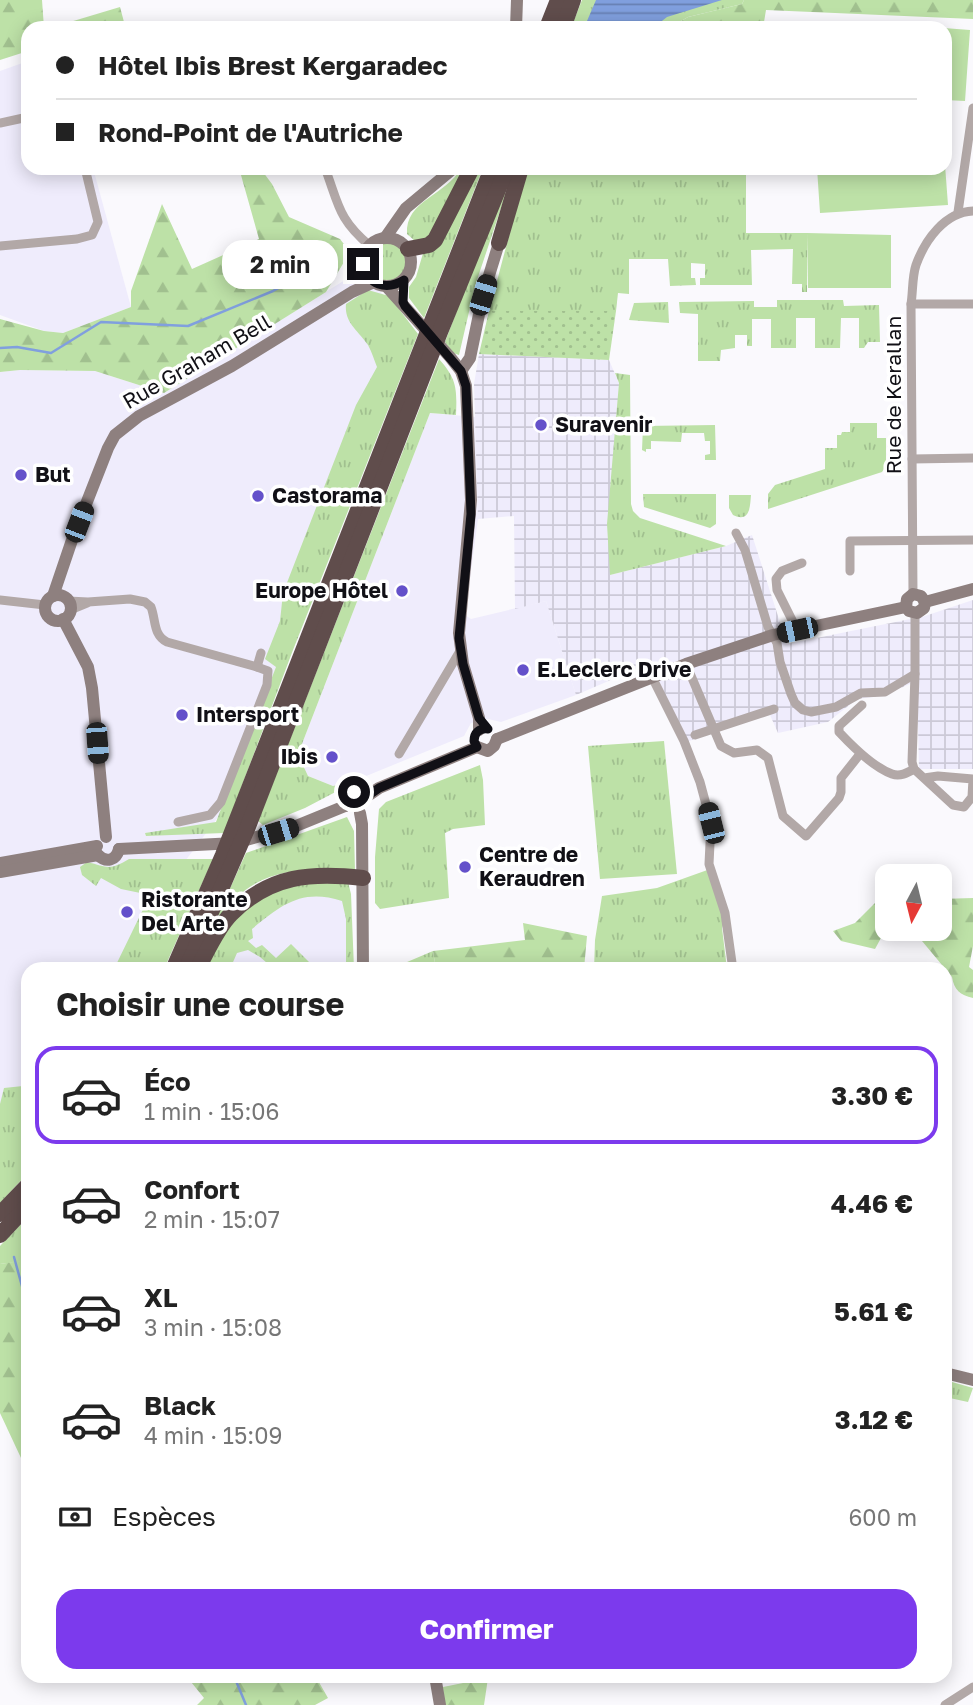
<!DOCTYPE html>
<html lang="fr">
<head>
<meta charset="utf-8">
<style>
	:root { --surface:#fff; --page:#f6f6f6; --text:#222; --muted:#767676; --line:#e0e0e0; --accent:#7c3aed }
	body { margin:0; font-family:"Golos Text",sans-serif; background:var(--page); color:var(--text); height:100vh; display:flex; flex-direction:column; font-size:26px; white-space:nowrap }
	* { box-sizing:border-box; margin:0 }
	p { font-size:23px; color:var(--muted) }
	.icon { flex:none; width:38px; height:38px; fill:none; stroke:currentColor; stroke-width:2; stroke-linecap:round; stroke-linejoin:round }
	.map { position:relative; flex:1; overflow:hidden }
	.panel { position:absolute; left:21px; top:962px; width:931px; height:721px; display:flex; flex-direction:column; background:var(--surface); border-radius:21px; box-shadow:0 4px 18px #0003 }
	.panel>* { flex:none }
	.hud { position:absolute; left:21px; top:21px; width:931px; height:154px; border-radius:21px; box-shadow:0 4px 18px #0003; display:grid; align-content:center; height:154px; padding:0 35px; background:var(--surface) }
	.needle { width:46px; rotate:187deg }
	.buttons { position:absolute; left:875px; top:864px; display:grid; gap:14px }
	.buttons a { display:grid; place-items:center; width:77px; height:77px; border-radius:14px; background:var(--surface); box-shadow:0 4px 18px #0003; font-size:35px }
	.end { position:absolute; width:32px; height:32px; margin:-16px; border:9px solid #111016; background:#fff; box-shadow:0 0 0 4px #fff }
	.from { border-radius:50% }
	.bubble { position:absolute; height:49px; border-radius:21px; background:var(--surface); box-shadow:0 4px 18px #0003; font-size:23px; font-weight:700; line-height:49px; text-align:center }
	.car { position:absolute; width:21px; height:42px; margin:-21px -10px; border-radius:9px; box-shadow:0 0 5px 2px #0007; background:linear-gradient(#222 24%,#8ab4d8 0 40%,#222 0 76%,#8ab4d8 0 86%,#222 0) }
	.hud b { display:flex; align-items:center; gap:24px; height:66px; font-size:26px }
	.hud b+b { border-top:2px solid var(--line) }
	.hud i { width:18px; height:18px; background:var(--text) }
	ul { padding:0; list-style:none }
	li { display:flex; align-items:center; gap:21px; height:98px; margin:0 14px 10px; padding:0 21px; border:4px solid transparent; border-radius:21px }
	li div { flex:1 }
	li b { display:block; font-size:26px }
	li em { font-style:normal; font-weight:700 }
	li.on { border-color:var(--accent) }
	li>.icon { width:63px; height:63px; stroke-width:1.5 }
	h2 { padding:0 35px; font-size:32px; line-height:84px }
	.pay { display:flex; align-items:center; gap:18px; height:77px; padding:0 35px; font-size:26px }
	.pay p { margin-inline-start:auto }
	.button { display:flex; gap:14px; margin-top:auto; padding:14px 35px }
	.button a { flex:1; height:80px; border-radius:21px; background:var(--accent); color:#fff; font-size:28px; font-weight:700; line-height:80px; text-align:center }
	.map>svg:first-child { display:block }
	.built { fill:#efecfc }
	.industrial { fill:url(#industrial-grid) }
	.grass { fill:url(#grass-tufts) }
	.forest { fill:url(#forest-firs) }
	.garden { fill:url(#garden-dots) }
	.pitch { fill:#bde1a7 }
	.water { fill:url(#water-rules) }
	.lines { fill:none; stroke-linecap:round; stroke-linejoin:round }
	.stream { stroke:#809fde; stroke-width:2.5 }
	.street { stroke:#b2a8a7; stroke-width:9 }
	.secondary { stroke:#8e807f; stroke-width:12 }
	.highway { stroke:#604d4c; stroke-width:16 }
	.route { stroke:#111016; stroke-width:9 }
	.poi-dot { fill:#6451ca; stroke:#fff; stroke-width:2.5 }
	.labels { text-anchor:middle; stroke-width:7; stroke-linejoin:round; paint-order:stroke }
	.street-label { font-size:21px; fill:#111016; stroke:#fff }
	.poi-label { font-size:21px; font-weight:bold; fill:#111016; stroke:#fff; text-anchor:start }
</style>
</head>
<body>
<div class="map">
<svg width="973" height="1705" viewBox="0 0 973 1705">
	<defs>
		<pattern id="industrial-grid" width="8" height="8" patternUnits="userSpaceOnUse" patternTransform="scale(1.75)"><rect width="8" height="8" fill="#efecfc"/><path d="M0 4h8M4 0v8" fill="none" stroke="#ccc9d7"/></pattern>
		<pattern id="grass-tufts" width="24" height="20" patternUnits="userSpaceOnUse" patternTransform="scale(1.75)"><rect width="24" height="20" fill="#bde1a7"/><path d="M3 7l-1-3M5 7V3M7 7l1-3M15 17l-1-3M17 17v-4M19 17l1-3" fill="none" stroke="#a1c08f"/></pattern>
		<pattern id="forest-firs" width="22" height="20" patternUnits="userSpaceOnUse" patternTransform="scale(1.75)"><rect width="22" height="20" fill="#bde1a7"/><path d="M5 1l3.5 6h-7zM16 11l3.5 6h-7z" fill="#a1c08f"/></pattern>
		<pattern id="garden-dots" width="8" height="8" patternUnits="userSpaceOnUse" patternTransform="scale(1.75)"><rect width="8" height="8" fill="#bde1a7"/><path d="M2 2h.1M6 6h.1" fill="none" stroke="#a1c08f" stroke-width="1.8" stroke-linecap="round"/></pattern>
		<pattern id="water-rules" width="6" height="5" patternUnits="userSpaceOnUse" patternTransform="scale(1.75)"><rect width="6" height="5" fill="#809fde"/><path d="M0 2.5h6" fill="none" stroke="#6780b3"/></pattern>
	</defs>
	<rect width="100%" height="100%" fill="#faf9fd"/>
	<g class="built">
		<path d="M28,61v107h65l38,139 -68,26 -19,-2 -44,-16v-244z"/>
		<path d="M361,270l48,54 -190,492 -64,85 -36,68 -91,1v111l-28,30v-739l20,-2 75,1 69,22z"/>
		<path d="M430,413l45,4 3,102 -13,96 6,4 75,-18 30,94 -75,27 -13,-3 -17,4 -7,13 -110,45 -21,5 -25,-10 -6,-13 -2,-14z"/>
		<path d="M322,892l24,9 4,68 -130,1 11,-27 57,-44z"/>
	</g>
	<path class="industrial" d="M479,354l130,6 10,23 -9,192 116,-29 26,-11 35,109 138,-28 48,-16v169h-54l-2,-88 -35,15 -25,3 -29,23 -50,11 -8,-18 -51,14 -32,13 -39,-78 -72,31 -30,-94 -31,8 -1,-93 -36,3 -4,-135z"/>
	<g class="grass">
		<path d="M582,0h162l-2,4 -54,13 -19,11h-98z"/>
		<path d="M461,168h3l-35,72 -14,1 -8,-7c-2,-34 39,-38 54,-66z"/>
		<path d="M474,168h9l-59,150 -15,-20v-11l7,-10 8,-27z"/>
		<path d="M527,168h219v65h61v59h-5v-8h-10l1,-35 -42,1 1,35h-52v-7h5v-14l-14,-1v15h4l1,7 -26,1 -2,-27h-39v35l-11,-1 -2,18h-127z"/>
		<path d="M502,192l4,1 -31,93 -16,69 -6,-2 -8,-11z"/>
		<circle cx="387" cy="262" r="20"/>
		<path d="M368,290l21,6 29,38 -125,316 -69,183 -78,3 -1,-3 71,-11 60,-155 -11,-8 15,-38 3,-28 73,-188 21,-38c-3,-7 -5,-15 -9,-22 -9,-14 -24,-22 -22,-41z"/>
		<path d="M777,300h66l1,6 35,-1 1,37h-12l-4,6h-5v-30h-18l-1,30h-25v-30h-19v30h-25v-29h-19v27h-5v-11h-12v13l-14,2 -1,11h-22v-47l-18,-1 -1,-11 75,-1v6h23z"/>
		<path d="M668,302l1,21 -40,-3 5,-17z"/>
		<path d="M439,359c18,20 18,30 17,56l-26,-2 -130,336 2,14 6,13 25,10 12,-3v4l-40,21 -42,17 -5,-4z"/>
		<path d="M615,373l15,2 1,129 2,7 7,7 86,28 -116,29 -3,-51 12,-141z"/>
		<path d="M850,423h27v15h9v28l-4,6 -114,37v-15l7,-9 50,-16v-21h12v-13h4l1,-3h8z"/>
		<path d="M715,425l1,35h-11v-5l5,-1v-13h-5l-1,-8h-22l-1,9 -30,-1v8h-5v3l-4,-2 1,-24z"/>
		<path d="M643,494h73v30l-6,4 -66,-21z"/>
		<path d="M729,495h22c-1,12 -1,28 -18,20l-4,-7z"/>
		<path d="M664,741l13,133 -77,5 -12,-133z"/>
		<path d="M480,765l3,15 2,45 -32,4 -8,4 4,65 -69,11 -5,-6v-46l4,-48 7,-7z"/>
		<path d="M347,817l7,14 1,40c-42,-3 -87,-5 -120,28 -10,10 -17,25 -26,36l37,-82z"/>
		<path d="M129,859h84l-49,110h-50l36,-74 -29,-6 -20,-11 -5,8 -14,-11 -2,-8 7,-5c21,5 22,9 42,-3z"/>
		<path d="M713,868l14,47 -5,13 5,41 -133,1 1,-30 7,-44 55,-8z"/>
		<path d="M348,882l3,12 3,75h-8v-50l-4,-18c-40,-13 -61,4 -90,28l1,9 -5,3 8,7 6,-3 14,13 15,-14 25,25h-42l-14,-12 -12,-7 -11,3 -7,16 -30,1c23,-36 44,-74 88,-86 18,-4 41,-1 60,-2z"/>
		<path d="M433,951l3,18 -58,1v-6l22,1z"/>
		<path d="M28,1080v93l-28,30v-99l4,-16 19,-2z"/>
		<path d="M28,1217v48l-2,-4 -26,3v-18z"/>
		<path d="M945,1380l28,8 -5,14 -23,-5z"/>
	</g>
	<g class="forest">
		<path d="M0,0h42l2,28h-16v23l-28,9z"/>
		<path d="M744,0h229v19l-207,-9 -3,18h-94l19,-11 54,-13z"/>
		<path d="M120,7l4,15 -19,6h-55z"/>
		<path d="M239,168h21l12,16 17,33 51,22 10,13 -24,40 -162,101 -69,-22 -75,-1 -20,2v-53l44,12 19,2 68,-26v-16l31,-87 30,65 67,-30z"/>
		<path d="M884,894l3,1v32l-12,22 -34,-8 -8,-10 22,-8z"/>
		<path d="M973,898v48l-4,21 4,3v28c-13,-3 -19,-8 -21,-21l-40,-48h28v-30z"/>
		<path d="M523,923l64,13 -3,33h-148l-3,-18 92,-11z"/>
		<path d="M27,1260l1,5v208l-28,-60v-149z"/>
		<path d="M187,1677h129l12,21 -13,7h-118l7,-7z"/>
		<path d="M488,1678l-4,27h-40l-1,-18z"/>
	</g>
	<path class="garden" d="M489,311h127l-7,49 -130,-6z"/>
	<g class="pitch">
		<path d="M851,21l119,9 -5,71 -20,-1v-72h-95z"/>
		<path d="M945,165l3,40 -128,8 -3,-45h128z"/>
		<path d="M807,233l84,2v53h-83z"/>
	</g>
	<path class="water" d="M596,0h126l-55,17 -14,11h-69z"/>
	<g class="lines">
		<g class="stream">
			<path d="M0,348l17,-1 34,6 50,-31 87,4 85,-35 58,-31"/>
			<path d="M14,1257l14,51"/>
			<path d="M234,1676l12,29"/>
		</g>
		<g class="street">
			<path d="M0,123l28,-6"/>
			<path d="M325,168c14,37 13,51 45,78"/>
			<path d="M958,212l15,-104"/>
			<path d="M0,246l77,-7 15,-4 6,-13 -13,-54"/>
			<path d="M911,304h62"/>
			<path d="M912,459l61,-1"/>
			<path d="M736,533l9,17 23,77 9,16 3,19 11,32 4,9 8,7 8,2 25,-5 25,-14 24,-1 30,-18"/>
			<path d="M850,571v-30l123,-1"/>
			<path d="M913,594l-2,-290c2,-12 1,-27 5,-39 9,-25 29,-53 57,-54"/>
			<path d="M0,600l45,5"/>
			<path d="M68,601l20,1 42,-3 15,3 6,5c5,13 2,28 16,35l90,25 4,-14"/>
			<path d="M70,610l17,-7"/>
			<path d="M915,613v61l-3,88 2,7 39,36 11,2 8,-10 1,-18 -35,-3 -14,2"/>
			<path d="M797,630l-20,-40 -1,-11 6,-8 20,-8"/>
			<path d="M686,664l35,82 13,7 23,-3 11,8 15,58 23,20 33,-38 2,-6v-14l19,-24"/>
			<path d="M652,677l32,64 16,41 11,41 -2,41 16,49 8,57"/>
			<path d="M862,705l-23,21v6c14,15 34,35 53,42 8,3 15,-1 22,-5"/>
			<path d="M695,735l79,-26"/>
			<path d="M399,754l61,-103"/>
			<path d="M178,822l32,-7 11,-13 46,-117 1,-14 -11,-4"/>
			<path d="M945,1705l28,-18"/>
		</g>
		<g class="secondary">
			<path d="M516,28l1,-28"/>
			<circle cx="387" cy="262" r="24"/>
			<path d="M385,238l21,-30 48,-40"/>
			<path d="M386,286l64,71 11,14 5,15 5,114 -12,133 4,31 16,54v12"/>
			<path d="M461,371l9,-13 13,-63 16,-52"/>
			<circle cx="58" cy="608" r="13"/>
			<path d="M53,596l19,-56 36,-92 7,-13 24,-19 93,-50 120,-74 22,-10"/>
			<path d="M925,602l48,-13"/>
			<path d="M906,607l1,-8 6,-5 8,2 4,6"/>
			<path d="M906,607l3,4 8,2 7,-5 1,-6"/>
			<path d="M63,619l25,48 4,21 14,149"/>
			<path d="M497,739l189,-75 87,-29 133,-28"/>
			<path d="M477,747l11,4 6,-5 3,-7"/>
			<path d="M366,797l13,-9 98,-41"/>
			<path d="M345,806l1,-8 6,-5h9l5,4"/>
			<path d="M360,813l2,11 1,146"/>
			<path d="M119,849l116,-6 61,-17 49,-20"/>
			<path d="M98,855c8,8 18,6 21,-6"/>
			<path d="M0,863l97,-17"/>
			<path d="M0,872l98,-17"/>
			<path d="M945,1373l28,7"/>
			<path d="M435,1676l5,29"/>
		</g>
		<g class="highway">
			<path d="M547,28l11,-28"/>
			<path d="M563,28l10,-28"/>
			<path d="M499,243l22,-75"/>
			<path d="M408,249l21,-4 6,-5 37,-72"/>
			<path d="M173,970l50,-115 269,-687"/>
			<path d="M186,970l61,-141 193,-497 67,-164"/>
			<path d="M197,970c10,-18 20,-42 34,-56 39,-39 80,-42 132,-36"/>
			<path d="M0,1214l28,-29"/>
			<path d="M0,1235l28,-30"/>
		</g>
	</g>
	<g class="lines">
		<path class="route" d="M354,792l7,1 5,4 13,-9 98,-41 -3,-6c0,-8 5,-13 14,-12l-9,-11 -16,-54 -4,-26 12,-124 -5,-128 -5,-15 -56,-65 -2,-4 1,-22c-18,11 -36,5 -41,-16"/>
	</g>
	<g class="poi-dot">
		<circle cx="541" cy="425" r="7"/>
		<circle cx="21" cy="475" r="7"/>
		<circle cx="258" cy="496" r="7"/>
		<circle cx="402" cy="591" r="7"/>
		<circle cx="523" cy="670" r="7"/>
		<circle cx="182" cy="715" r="7"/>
		<circle cx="332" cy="757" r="7"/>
		<circle cx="465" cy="867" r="7"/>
		<circle cx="127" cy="912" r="7"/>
	</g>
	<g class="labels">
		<g class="street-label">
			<text transform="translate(197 362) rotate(-30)" y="7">Rue Graham Bell</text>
			<text transform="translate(894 395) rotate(-90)" y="7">Rue de Kerallan</text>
		</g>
		<g class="poi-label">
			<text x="555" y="432">Suravenir</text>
			<text x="35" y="482">But</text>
			<text x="272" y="503">Castorama</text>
			<text x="388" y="598" text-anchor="end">Europe Hôtel</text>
			<text x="537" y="677">E.Leclerc Drive</text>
			<text x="196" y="722">Intersport</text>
			<text x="318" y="764" text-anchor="end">Ibis</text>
			<text x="479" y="862">Centre de<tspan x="479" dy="24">Keraudren</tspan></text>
			<text x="141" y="907">Ristorante<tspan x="141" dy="24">Del Arte</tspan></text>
		</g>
	</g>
</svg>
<div class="buttons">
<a><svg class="needle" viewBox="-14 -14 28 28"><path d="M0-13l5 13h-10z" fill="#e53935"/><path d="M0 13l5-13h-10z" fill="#767676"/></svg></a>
</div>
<i class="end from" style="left:354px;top:792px"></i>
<i class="end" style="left:363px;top:264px"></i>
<div class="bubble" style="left:222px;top:240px;width:116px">2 min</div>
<i class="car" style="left:483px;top:295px;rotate:17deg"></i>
<i class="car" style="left:79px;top:522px;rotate:21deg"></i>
<i class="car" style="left:797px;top:630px;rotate:258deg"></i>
<i class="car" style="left:97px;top:743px;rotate:176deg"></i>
<i class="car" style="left:711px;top:823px;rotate:346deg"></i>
<i class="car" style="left:278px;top:832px;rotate:73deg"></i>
<div class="hud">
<b><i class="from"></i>Hôtel Ibis Brest Kergaradec</b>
<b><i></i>Rond-Point de l'Autriche</b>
</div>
<section class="panel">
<h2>Choisir une course</h2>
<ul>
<li class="on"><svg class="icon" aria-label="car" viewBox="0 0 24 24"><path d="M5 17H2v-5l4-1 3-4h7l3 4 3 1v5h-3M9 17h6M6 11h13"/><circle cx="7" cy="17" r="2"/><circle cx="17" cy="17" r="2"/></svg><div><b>Éco</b><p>1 min · 15:06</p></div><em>3.30 €</em></li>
<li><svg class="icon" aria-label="car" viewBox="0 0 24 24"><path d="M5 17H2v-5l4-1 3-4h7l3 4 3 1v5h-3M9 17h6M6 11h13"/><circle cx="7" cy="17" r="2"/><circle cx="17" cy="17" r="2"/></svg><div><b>Confort</b><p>2 min · 15:07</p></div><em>4.46 €</em></li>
<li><svg class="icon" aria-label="car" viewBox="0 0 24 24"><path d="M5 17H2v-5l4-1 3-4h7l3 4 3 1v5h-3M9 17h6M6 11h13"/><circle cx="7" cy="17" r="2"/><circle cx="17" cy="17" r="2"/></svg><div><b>XL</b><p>3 min · 15:08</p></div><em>5.61 €</em></li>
<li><svg class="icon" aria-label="car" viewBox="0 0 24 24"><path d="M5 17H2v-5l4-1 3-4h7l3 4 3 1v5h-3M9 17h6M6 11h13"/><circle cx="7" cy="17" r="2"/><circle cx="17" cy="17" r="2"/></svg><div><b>Black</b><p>4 min · 15:09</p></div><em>3.12 €</em></li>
</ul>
<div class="pay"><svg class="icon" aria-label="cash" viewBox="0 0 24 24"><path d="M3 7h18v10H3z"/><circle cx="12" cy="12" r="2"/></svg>Espèces<p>600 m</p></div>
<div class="button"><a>Confirmer</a></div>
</section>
</div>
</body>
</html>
